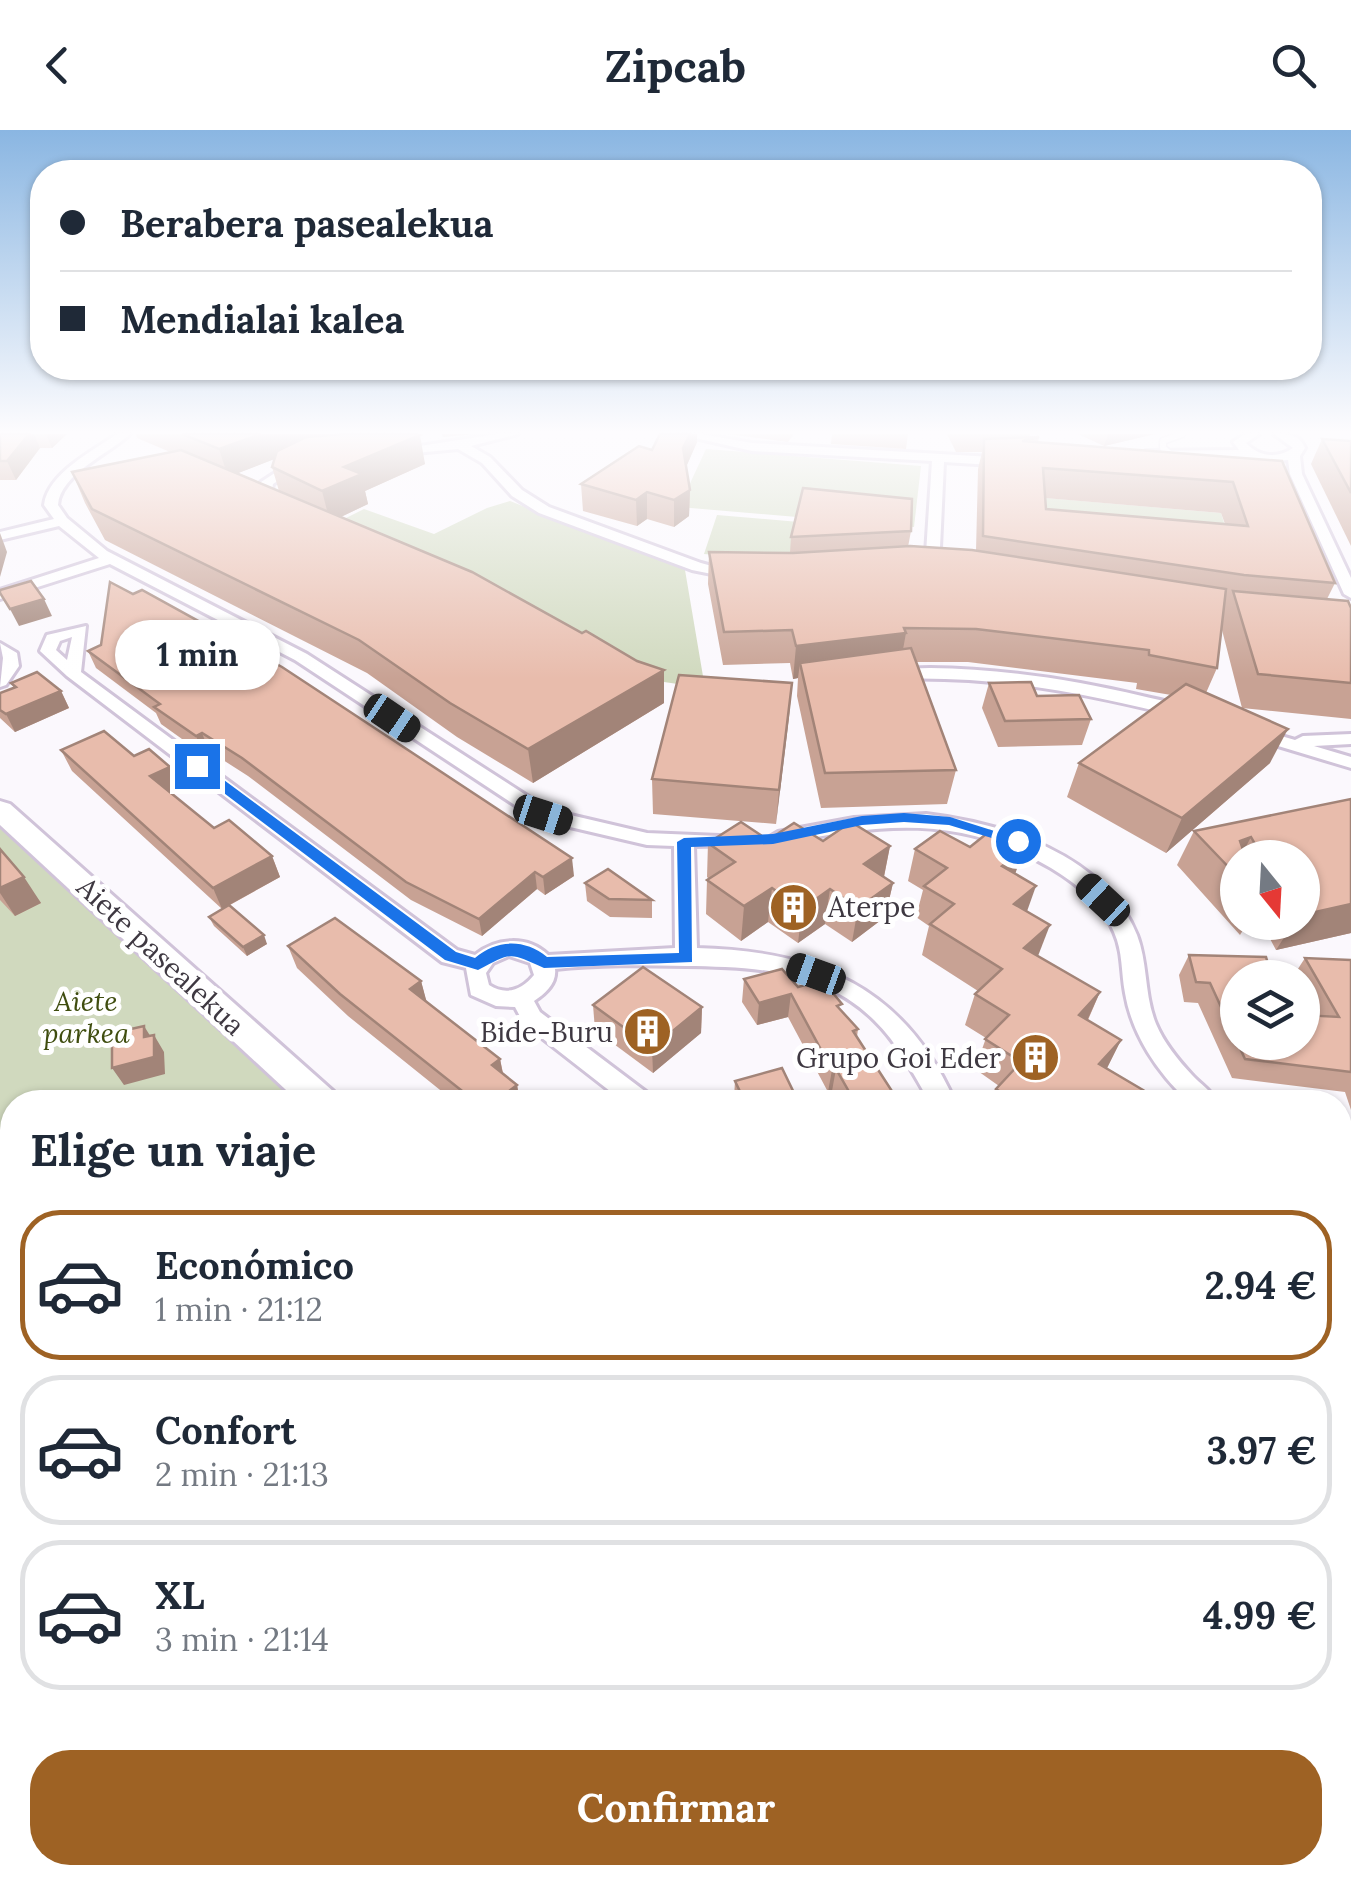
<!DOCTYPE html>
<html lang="es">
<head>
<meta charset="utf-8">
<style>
	:root { --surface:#fff; --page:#f2f2f3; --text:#1f2937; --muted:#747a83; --line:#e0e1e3; --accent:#9e6224 }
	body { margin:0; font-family:Lora,serif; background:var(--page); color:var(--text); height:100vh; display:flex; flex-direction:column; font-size:38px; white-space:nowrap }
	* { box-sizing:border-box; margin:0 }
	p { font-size:32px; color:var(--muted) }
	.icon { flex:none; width:55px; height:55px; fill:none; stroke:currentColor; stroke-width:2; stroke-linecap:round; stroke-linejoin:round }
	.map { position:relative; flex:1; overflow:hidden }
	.side { position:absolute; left:0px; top:960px; width:1352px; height:795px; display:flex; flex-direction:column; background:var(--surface); border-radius:40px 40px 0 0; box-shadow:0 2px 8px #0004 }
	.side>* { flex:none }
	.top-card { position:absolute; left:30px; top:30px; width:1292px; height:220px; border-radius:40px; box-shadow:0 2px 8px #0004; display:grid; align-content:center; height:220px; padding:0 30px; background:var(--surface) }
	.needle { width:65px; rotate:162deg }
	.tools { position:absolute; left:1220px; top:710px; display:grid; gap:20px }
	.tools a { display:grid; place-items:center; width:100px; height:100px; border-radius:50%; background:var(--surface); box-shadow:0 2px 8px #0004; font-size:50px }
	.end { position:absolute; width:45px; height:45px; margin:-22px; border:12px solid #1a73e8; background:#fff; box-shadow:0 0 0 5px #fff }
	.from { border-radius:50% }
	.bubble { position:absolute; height:70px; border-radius:35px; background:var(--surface); box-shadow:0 2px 8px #0004; font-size:32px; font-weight:800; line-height:70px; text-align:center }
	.car { position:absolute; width:30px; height:60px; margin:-30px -15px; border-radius:12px; box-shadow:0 0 8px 2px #0007; background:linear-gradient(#222 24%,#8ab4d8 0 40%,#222 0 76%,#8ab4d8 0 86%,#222 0) }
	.top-card b { display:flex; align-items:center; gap:35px; height:95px; font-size:38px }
	.top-card b+b { border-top:2px solid var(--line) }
	.top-card i { width:25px; height:25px; background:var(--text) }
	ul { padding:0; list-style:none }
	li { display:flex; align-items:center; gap:30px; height:150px; margin:0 20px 15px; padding:0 10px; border:5px solid var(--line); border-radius:40px }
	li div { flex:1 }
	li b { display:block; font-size:38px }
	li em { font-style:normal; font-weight:800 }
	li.on { border-color:var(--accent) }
	li>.icon { width:90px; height:90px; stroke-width:1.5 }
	h2 { padding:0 30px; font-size:45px; line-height:120px }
	.action { display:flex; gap:20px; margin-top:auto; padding:20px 30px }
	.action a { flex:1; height:115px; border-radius:40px; background:var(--accent); color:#fff; font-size:40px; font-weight:800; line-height:115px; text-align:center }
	header { display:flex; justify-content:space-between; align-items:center; height:130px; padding:0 30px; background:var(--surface); font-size:45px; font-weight:800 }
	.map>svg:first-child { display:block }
	.green { fill:#d0d9be }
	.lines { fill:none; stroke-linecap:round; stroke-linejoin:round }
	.lane-casing { stroke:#d0c3d9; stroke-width:9 }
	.street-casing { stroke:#d0c3d9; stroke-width:6 }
	.secondary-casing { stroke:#d0c3d9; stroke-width:6 }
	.lane { stroke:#fff; stroke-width:6 }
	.street { fill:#fff; fill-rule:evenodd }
	.secondary { fill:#fff; fill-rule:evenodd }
	.wall { fill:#c8a294; fill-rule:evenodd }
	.shaded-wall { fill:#a28478 }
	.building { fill:#e8bcac; stroke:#a28478; stroke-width:2.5; fill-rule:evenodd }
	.route { fill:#1a73e8 }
	.labels { text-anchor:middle; stroke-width:10; stroke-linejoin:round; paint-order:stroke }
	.poi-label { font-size:28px; fill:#3e3841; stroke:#fff; text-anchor:end }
	.street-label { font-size:28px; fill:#3e3841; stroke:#fff }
	.park-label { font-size:28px; font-style:italic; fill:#3f4d0f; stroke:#fff }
</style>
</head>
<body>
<header><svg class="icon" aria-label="back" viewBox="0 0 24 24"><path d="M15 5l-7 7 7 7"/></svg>Zipcab<svg class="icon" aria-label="search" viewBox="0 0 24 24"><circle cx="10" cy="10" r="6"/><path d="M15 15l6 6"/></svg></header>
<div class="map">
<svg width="1351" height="1755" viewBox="0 0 1351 1755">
	<rect width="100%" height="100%" fill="#fbf8fd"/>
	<g class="green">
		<path d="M706,319l215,17 -7,61 -235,-20z"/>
		<path d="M1035,367l186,16 14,45 -197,-18z"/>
		<path d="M510,371l175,69 20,118 -41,-6 -94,-54 -232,-106 26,-13 70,25 53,-26z"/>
		<path d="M717,385l82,7 -9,39 -86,-7z"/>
		<path d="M0,696l308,276h-296v770h695l4,13h-711z"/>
	</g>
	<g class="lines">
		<defs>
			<path id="lane" d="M1169,323l-6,-5v-7l19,-7"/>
			<g id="street">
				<path d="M117,304h13c-21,20 -70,40 -72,71l9,13 40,33 200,103 242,156 98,23 96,4 3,4 -3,4 -49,1 3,102c120,3 207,38 258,154h-25c-17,-28 -32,-59 -56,-82 -52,-51 -120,-53 -188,-54 -43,-1 -87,-2 -131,3 2,14 -10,25 -21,32l6,11 110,83 3,7h-29l-100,-78 -9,-17 -19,-1 -25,-11 -5,-27 -24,-6 -375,-286 -27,-25 7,-16 39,-9 -5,46 376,278 18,5c21,-17 52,-20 73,0l127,-7 -1,-102 -27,-1 -111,-26 -241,-159 -185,-96 -110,35v-9l99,-32 -40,-32 -59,14v-8l54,-13 -10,-14c4,-32 49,-54 73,-71zM72,507l-5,23 -11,-10 4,-9zM509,826l21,7 4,12c-12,15 -28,21 -45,10l-3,-12 7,-10z"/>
				<path d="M497,304h21l-47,12 19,11 32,33 27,17 152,56 43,12 -7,4 -45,-9 -153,-57 -27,-17 -30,-33 -24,-14 -64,6 -6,-4z"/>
				<path d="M678,304h23l51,9 257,15 6,4 -6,4 -65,-4 -5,107 -7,4 -7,-4 7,-108 -180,-10z"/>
				<path d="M1245,304h14l-13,9c13,14 32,16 47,5l-19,-14c15,0 25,0 31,14l-5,8 2,18 49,104v20l-7,-4 -54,-120 -2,-14 -24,2 -57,-6 -61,3 -6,-4 6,-4 93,-1 -6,-8z"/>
				<path d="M298,328l10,3 -35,23 -2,11 13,11 -12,3 -14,-13 3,-14z"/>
				<path d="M0,513l17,10 2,13 -13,19 -6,2 3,-29z"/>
				<path d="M930,538c72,1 141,11 212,28 16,4 39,7 52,17l-9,5c-98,-25 -191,-43 -293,-39l-8,-5 8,-5z"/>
				<path d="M1254,598l41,12 8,-4 48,-2v10l-37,2 37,11v11l-103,-31v-8z"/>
				<path d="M926,684c77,9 179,41 211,121 11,28 7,60 19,89 8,19 22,36 36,51 8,9 20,16 25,27h-28c-31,-29 -57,-67 -64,-109 -4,-21 -2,-41 -11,-61 -11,-27 -38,-49 -63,-64 -93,-55 -171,-44 -273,-24l-10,-6 10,-6 76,-14z"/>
				<path d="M1340,1038l11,4v22l-11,-4z"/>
				<path d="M1340,1285l11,5v41l-11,-4z"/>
			</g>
			<g id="secondary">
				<path d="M0,671l10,3 324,288 5,10h-40l-299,-277z"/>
				<path d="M728,1742h56l4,13h-56z"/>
			</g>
		</defs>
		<use href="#lane" class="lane-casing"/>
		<use href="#street" class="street-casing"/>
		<use href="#secondary" class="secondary-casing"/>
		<use href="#lane" class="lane"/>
		<use href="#street" class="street"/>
		<use href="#secondary" class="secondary"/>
	</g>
	<g class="wall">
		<path d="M0,304h67l-15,14h-12l-24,32h-16z"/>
		<path d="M136,304h280l9,30 -60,27 3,13 -27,13 323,186 -131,80 -76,-46 -90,-64 -262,-133 -20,-37 -13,-31 98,-20 -33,-14zM274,329l-2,8 7,24 -41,-18z"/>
		<path d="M660,304h37v8l-11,25 4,23 -1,26 -15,11 -27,-8 -10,7 -54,-15 -2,-27 71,-34z"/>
		<path d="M727,304h67l-6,8z"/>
		<path d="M832,304h76l-2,15 -75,-5z"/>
		<path d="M947,304h83l-1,3h10l-1,6 244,18 53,122 -8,16 24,9v111l-109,-11 -20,-78 -5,38 -11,25 64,70 -104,90 -99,-56 12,-34 92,-68 -35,-6 1,-6 -169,-21h-52l40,108 -9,34 -126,4 -24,-112 1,-18 -5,1 -3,-16 -67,2 -15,-81 1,-32 81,1 1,-16 120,-6 -3,16 68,4 2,-82 4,-17h-26zM1045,368l176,15 4,11 -179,-15z"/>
		<path d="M1078,304h77l-51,12z"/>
		<path d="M1322,309l29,2v105l-40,-82z"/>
		<path d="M88,521l486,225 -29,19 -8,-6 -55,47 -71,-36 -163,-124 -39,-25 -6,3 -42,-30 -5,-11 -60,-45z"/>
		<path d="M11,553l50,8 8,17 -54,24 -15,-14v-25l14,-5z"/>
		<path d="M792,553l-16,141 -123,-10 -1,-35z"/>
		<path d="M989,553l48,13 54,23 -9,26 -84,2 -16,-39z"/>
		<path d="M61,620l73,6 46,32 -10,5 44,35 58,28 8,21 -50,28 37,39 -20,12 -33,-30 -5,-9 13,-8 -150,-138z"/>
		<path d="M1351,669v134l-75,17 -15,-28h41v-64h-64v64h10l-8,13 -63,-70 17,-34z"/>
		<path d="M768,710l55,1 67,5 -6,31 9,6 -8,34 -33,25 -27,-18 -27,19 -30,-21 -27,19 -35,-27 1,-34 2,-1 -2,-2 1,-34z"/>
		<path d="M0,719l41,54 -26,13 -15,-16z"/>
		<path d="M915,719l101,25 11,38 11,44 62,36 -12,28 33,20 -14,28 29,34h-146l6,-13 3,-3 -24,-17 11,-31 -21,-13 10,-31 3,-3 -56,-36 7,-29 -13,-9 7,-27 -15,-9z"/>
		<path d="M585,753l67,17v18l-42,-1 -23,-16z"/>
		<path d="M288,816l133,35 5,20 74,58 3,14 14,12 3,17h-65l-107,-86 -51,-48z"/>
		<path d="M1189,825l77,2 -28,85 74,-27 -10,-17v-20h-10l13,-20 46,2v150l-6,-18 -113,-14 -34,-75 -14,-1 -5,-27z"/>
		<path d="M744,849l54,8 43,23 17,19 -1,8 42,65h-61l-6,-11 -4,1 -40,-75 -31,8 -15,-23z"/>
		<path d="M593,875l109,2 -1,26 -48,40 -58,-43z"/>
		<path d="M735,951l60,14 -1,7h-58l-2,-4z"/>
		<path d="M1340,1324l11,15v162l-11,-9z"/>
	</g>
	<g class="shaded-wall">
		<path d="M29,304h5l6,14 -24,32 -9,-19z"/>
		<path d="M46,304h21l-15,14z"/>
		<path d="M261,304h134l-105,19 -62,24 -9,-28z"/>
		<path d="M442,304h36l-35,3z"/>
		<path d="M690,304h7v8l-14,32v-26z"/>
		<path d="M1108,304h47l-51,12z"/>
		<path d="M420,305l5,29 -60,27 3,13 -38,18 -8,-31 22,-24z"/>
		<path d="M690,360l-1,26 -15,11v-27z"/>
		<path d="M647,362v27l-10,7 -1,-26z"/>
		<path d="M0,403l7,19 -7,25z"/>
		<path d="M44,469l8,17 -33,10 -9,-17z"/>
		<path d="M906,503l-6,33 -100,-3 -2,15 -5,1 3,-33z"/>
		<path d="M664,540v33l-131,80 -5,-34z"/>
		<path d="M792,553l-3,34 -13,107 3,-34z"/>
		<path d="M61,561l8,17 -54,24 -9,-18z"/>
		<path d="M1288,599l-18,34 -104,90 16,-35z"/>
		<path d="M202,603l7,18 -6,3 -7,-18z"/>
		<path d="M170,637l10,21 -20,10 -10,-22z"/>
		<path d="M1251,707l-11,21v-17z"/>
		<path d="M890,716l-7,35 -19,-17z"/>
		<path d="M1024,719l-11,31 -11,-14z"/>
		<path d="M272,726l8,21 -58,32 -9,-21z"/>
		<path d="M572,728l2,18 -29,19 -2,-18z"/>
		<path d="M535,742l2,17 -55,47 -3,-17z"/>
		<path d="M24,747l17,26 -26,13 -15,-23v-5z"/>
		<path d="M893,753l-8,34 -33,25 6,-34z"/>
		<path d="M1036,756l-11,31 -11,-13z"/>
		<path d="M772,758l-4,34 -27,19 3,-35z"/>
		<path d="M830,759l-5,35 -27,19 4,-34z"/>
		<path d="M1351,774v29l-75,17 18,-28h8v-7z"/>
		<path d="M1050,795l-12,31 -14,-8z"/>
		<path d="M264,805l3,9 -20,12 -4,-9z"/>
		<path d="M421,851l6,22 -17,-14z"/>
		<path d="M1100,862l-14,31 -7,-8z"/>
		<path d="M791,864l-3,23 -31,8 2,-22z"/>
		<path d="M702,877l-1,26 -48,40 -1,-25z"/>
		<path d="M144,896l10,16v-7l10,17 1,22 -41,11 -12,-17 32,-31z"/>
		<path d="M1121,910l-15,30 -7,-6z"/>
		<path d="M500,929l4,21 -12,-15z"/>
		<path d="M836,939l-4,22 -4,1 4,-22z"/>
		<path d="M517,955l3,17h-25z"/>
		<path d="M795,965l-1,7h-26z"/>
		<path d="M12,1676v17l-12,-1v-12z"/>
		<path d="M314,1742l23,3 1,10h-22z"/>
	</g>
	<g class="building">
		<path d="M0,304h29l-22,27h-7z"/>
		<path d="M182,304h79l-42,15z"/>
		<path d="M345,304h71l4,1 -76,32 18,7 -40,17 -50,-24 5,-16 29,-14z"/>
		<path d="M660,304h30l-7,14 7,42 -16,10 -27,-8 -11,8 -55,-16 58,-38 13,4z"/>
		<path d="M1039,307l-17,4 260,20 53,122 -91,-8 -261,-39 1,-97zM1043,338l190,14 15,44 -202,-17z"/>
		<path d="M1322,309l29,2v52z"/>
		<path d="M181,320l291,122 110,61 4,-2 51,30 27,9 -136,79 -78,-46 -91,-63 -267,-131 -20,-37z"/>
		<path d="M803,358l109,11 -1,32 -120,6z"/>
		<path d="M910,416l62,4 254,39 -9,79 -68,-13v-5l-173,-21 -72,-1 2,5 -110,13 -4,-16 -68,2 -15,-80 84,1z"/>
		<path d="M31,451l13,18 -34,10 -10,-16v-3z"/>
		<path d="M110,452l23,12 9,-4 140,77 290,191 -29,19 -8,-5 -56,47 -73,-37 -164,-124 -40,-25 -6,3 -42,-29 6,-3 -72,-53 13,-6z"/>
		<path d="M1233,461l115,10 3,7v75l-93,-9z"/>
		<path d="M911,518l45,122 -131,3 -25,-110z"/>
		<path d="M37,542l24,19 -55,23 -6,-4v-17l16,-6 -5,-4z"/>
		<path d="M679,545l113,8 -13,107 -127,-11z"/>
		<path d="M1031,552l6,14 42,-1 12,24 -86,2 -16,-38z"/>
		<path d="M1186,554l102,45 -106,89 -103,-55z"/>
		<path d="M104,601l30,25 15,-7 21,18 -20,9 64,52 15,-8 43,36 -59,32 -152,-138z"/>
		<path d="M1351,669v105l-49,11v-57h-39l-12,-21 -11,4 6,17h-8v19l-44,-46z"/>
		<path d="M741,692l27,18 26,-17 29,18 28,-19 39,24 -26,18 29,19 -35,25 -28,-19 -28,20 -30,-21 -28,18 -37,-26 28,-18 -27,-19z"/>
		<path d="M940,701l30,16 20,-16 34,18 -22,17 34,20 -22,18 36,21 -26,23 76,44 -21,23 42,25 -22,24 44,26 -11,12h-55l-5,-3 -3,3h-53l-20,-13 25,-27 -36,-23 24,-24 -34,-21 27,-25 -72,-45 24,-20 -30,-18 23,-18 -32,-19z"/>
		<path d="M0,719l24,28 -24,11z"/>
		<path d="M608,739l44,31 -43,-1 -24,-16z"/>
		<path d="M229,775l35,30 -21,12 -34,-30z"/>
		<path d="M335,788l86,63 -11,8 90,70 -8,6 25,20 -22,17h-19l-136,-108 -52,-48z"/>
		<path d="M1189,825l77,2 6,21h-34v64h64v-27l37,2 -34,-59 46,2v112l-106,-13 -35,-76 -14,-1z"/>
		<path d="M643,837l59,40 -50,41 -59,-43z"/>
		<path d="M782,839l16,18 24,-7 20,24 -5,2 21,23 -5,2 46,71h-44l-19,-33 -4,1 -41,-76 -32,9 -15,-24z"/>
		<path d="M144,896v11l10,-2v22l-42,11v-23l10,-2v-12z"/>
		<path d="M782,938l13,27 -27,7h-23l-10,-21z"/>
		<path d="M1340,1324l6,4 5,11v115l-4,-3 -7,4z"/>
		<path d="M12,1545v131l-12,4v-132z"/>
		<path d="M312,1742h2l2,13h-48z"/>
	</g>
	<linearGradient id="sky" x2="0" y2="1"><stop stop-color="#8ab6e2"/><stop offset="0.55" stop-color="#fdfcfe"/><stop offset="1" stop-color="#fdfcfe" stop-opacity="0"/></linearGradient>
	<rect width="1351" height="549" fill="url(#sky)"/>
	<path class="route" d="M192,633h9l255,189 19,6c22,-19 50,-19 72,-1l132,-4 -2,-111 7,-4 89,-4 89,-18 42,-3 46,4 76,24 -8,5 -69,-21 -45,-3 -42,3 -89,19 -82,3 1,115 -148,6c-35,-16 -32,-16 -66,2l-33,-10 -253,-191z"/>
	<defs>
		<symbol id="building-disc" viewBox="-11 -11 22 22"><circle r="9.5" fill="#9e6224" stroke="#fff"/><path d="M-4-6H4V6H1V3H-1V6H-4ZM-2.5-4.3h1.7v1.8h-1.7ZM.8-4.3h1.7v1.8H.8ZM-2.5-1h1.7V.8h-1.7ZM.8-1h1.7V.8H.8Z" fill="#fff"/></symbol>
	</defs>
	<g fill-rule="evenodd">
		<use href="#building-disc" x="766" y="750" width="55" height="55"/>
		<use href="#building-disc" x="620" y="874" width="55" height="55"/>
		<use href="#building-disc" x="1008" y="900" width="55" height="55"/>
	</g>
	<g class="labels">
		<g class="poi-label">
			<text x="828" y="787" text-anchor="start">Aterpe</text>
			<text x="613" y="912">Bide-Buru</text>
			<text x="1001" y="938">Grupo Goi Eder</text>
		</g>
		<g class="street-label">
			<text transform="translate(161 826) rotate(43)" y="10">Aiete pasealekua</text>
		</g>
		<g class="park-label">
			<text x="86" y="881">Aiete<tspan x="86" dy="32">parkea</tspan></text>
		</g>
	</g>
</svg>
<div class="tools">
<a><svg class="needle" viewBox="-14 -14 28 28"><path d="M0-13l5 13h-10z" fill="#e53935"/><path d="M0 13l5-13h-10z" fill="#747a83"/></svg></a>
<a><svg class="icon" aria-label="layers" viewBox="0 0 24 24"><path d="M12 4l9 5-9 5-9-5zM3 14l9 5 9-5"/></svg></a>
</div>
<i class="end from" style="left:1018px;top:711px"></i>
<i class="end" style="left:197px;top:636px"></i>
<div class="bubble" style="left:115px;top:490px;width:165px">1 min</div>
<i class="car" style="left:392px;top:588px;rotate:124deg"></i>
<i class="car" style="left:543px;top:685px;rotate:108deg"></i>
<i class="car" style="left:1103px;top:770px;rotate:313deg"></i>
<i class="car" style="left:816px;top:844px;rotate:290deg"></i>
<div class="top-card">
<b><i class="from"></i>Berabera pasealekua</b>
<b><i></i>Mendialai kalea</b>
</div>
<section class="side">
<h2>Elige un viaje</h2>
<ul>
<li class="on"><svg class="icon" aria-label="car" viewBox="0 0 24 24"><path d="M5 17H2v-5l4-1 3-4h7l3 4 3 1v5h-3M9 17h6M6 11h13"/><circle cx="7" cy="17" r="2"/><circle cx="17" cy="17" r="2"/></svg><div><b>Económico</b><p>1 min · 21:12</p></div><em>2.94 €</em></li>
<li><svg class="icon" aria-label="car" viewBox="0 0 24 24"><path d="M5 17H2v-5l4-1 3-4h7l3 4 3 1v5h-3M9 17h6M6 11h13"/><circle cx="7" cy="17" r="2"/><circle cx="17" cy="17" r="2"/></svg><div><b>Confort</b><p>2 min · 21:13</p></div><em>3.97 €</em></li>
<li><svg class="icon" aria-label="car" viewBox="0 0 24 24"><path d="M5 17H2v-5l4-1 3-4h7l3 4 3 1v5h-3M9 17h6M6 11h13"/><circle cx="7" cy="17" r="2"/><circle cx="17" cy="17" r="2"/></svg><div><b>XL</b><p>3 min · 21:14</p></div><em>4.99 €</em></li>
</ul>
<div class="action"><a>Confirmar</a></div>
</section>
</div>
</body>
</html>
